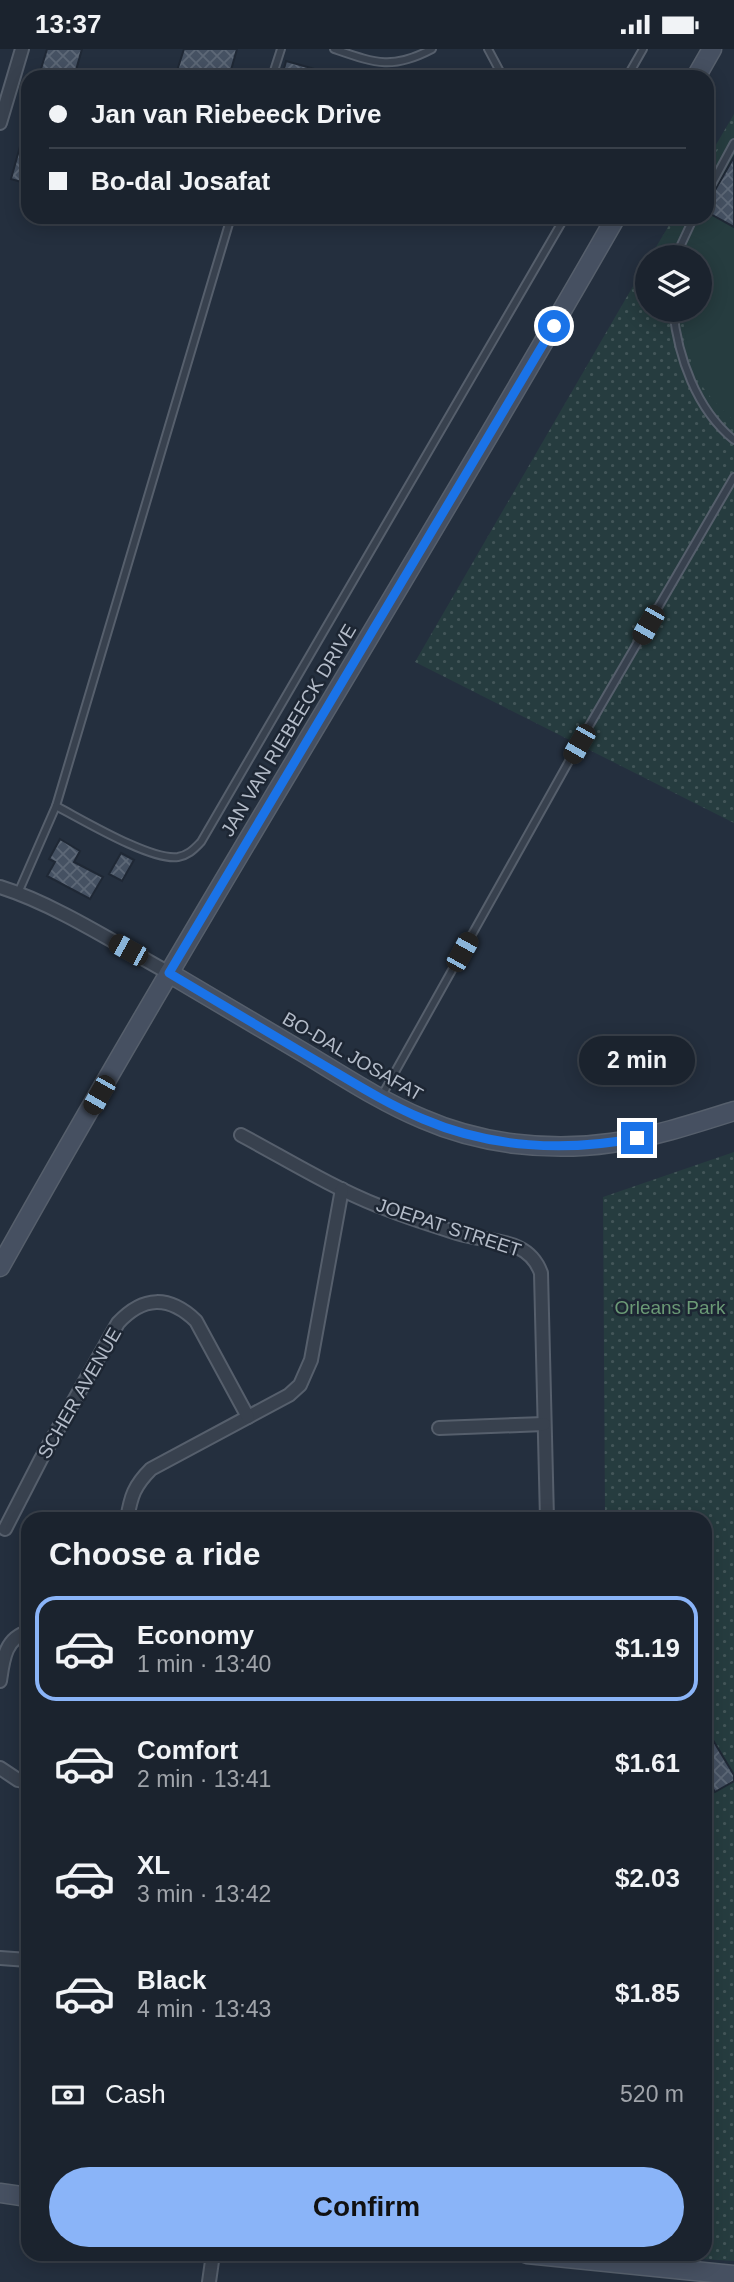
<!DOCTYPE html>
<html lang="en">
<head>
<meta charset="utf-8">
<style>
	:root { --surface:#1b232e; --page:#282f3a; --text:#f1f3f6; --muted:#a0a4aa; --line:#39404a; --accent:#8ab4f8 }
	body { margin:0; font-family:Helvetica,sans-serif; background:var(--page); color:var(--text); height:100vh; display:flex; flex-direction:column; font-size:26px; white-space:nowrap }
	* { box-sizing:border-box; margin:0 }
	p { font-size:23px; color:var(--muted) }
	.icon { flex:none; width:38px; height:38px; fill:none; stroke:currentColor; stroke-width:2; stroke-linecap:round; stroke-linejoin:round }
	.map { position:relative; flex:1; overflow:hidden }
	.drawer { position:absolute; left:21px; top:1463px; width:691px; height:749px; display:flex; flex-direction:column; background:var(--surface); border-radius:21px; box-shadow:0 4px 18px #0003,0 0 0 2px var(--line) }
	.drawer>* { flex:none }
	.banner { position:absolute; left:21px; top:21px; width:693px; height:154px; border-radius:21px; box-shadow:0 4px 18px #0003,0 0 0 2px var(--line); display:grid; align-content:center; height:154px; padding:0 28px; background:var(--surface) }
	.fabs { position:absolute; left:635px; top:196px; display:grid; gap:14px }
	.fabs a { display:grid; place-items:center; width:77px; height:77px; border-radius:50%; background:var(--surface); box-shadow:0 4px 18px #0003,0 0 0 2px var(--line); font-size:35px }
	.end { position:absolute; width:32px; height:32px; margin:-16px; border:9px solid #1a73e8; background:#fff; box-shadow:0 0 0 4px #fff }
	.from { border-radius:50% }
	.bubble { position:absolute; height:49px; border-radius:24px; background:var(--surface); box-shadow:0 4px 18px #0003,0 0 0 2px var(--line); font-size:23px; font-weight:700; line-height:49px; text-align:center }
	.car { position:absolute; width:21px; height:42px; margin:-21px -10px; border-radius:9px; box-shadow:0 0 5px 2px #0007; background:linear-gradient(#222 24%,#8ab4d8 0 40%,#222 0 76%,#8ab4d8 0 86%,#222 0) }
	.banner b { display:flex; align-items:center; gap:24px; height:66px; font-size:26px }
	.banner b+b { border-top:2px solid var(--line) }
	.banner i { width:18px; height:18px; background:var(--text) }
	ul { padding:0; list-style:none }
	li { display:flex; align-items:center; gap:21px; height:105px; margin:0 14px 10px; padding:0 14px; border:4px solid transparent; border-radius:21px }
	li div { flex:1 }
	li b { display:block; font-size:26px }
	li em { font-style:normal; font-weight:700 }
	li.on { border-color:var(--accent) }
	li>.icon { width:63px; height:63px; stroke-width:1.5 }
	h2 { padding:0 28px; font-size:32px; line-height:84px }
	.pay { display:flex; align-items:center; gap:18px; height:77px; padding:0 28px; font-size:26px }
	.pay p { margin-inline-start:auto }
	.button { display:flex; gap:14px; margin-top:auto; padding:14px 28px }
	.button a { flex:1; height:80px; border-radius:42px; background:var(--accent); color:#111; font-size:28px; font-weight:700; line-height:80px; text-align:center }
	.status { display:flex; justify-content:space-between; align-items:center; height:49px; padding:0 35px; background:var(--surface); direction:ltr }
	.status svg { height:19px; fill:currentColor }
	.map>svg:first-child { display:block }
	.park { fill:url(#park-dots) }
	.pitch { fill:#263c3f }
	.building { fill:url(#building-cross-hatch); stroke:#1f2835; stroke-width:2 }
	.lines { fill:none; stroke-linecap:round; stroke-linejoin:round }
	.lane-casing { stroke:#565f6c; stroke-width:10 }
	.street-casing { stroke:#565f6c; stroke-width:16 }
	.secondary-casing { stroke:#565f6c; stroke-width:21 }
	.lane { stroke:#38414e; stroke-width:6 }
	.street { stroke:#38414e; stroke-width:12 }
	.secondary { stroke:#465061; stroke-width:18 }
	.route { stroke:#1a73e8; stroke-width:9 }
	.labels { text-anchor:middle; stroke-width:5; stroke-linejoin:round; paint-order:stroke }
	.street-label { font-size:19px; fill:#b4bcc9; stroke:#1d2633 }
	.park-label { font-size:19px; fill:#6b9a76; stroke:#1d2633 }
</style>
</head>
<body>
<div class="status"><b>13:37</b><svg viewBox="0 0 49 12"><path d="M0 12V9h3v3zM5 12V6h3v6zM10 12V3h3v9zM15 12V0h3v12zM26 1h20v11H26zM47 4h2v5h-2z"/></svg></div>
<div class="map">
<svg width="734" height="2233" viewBox="0 0 734 2233">
	<defs>
		<pattern id="park-dots" width="8" height="8" patternUnits="userSpaceOnUse" patternTransform="scale(1.75)"><rect width="8" height="8" fill="#263c3f"/><path d="M2 2h.1M6 6h.1" fill="none" stroke="#435659" stroke-width="1.8" stroke-linecap="round"/></pattern>
		<pattern id="building-cross-hatch" width="8" height="8" patternUnits="userSpaceOnUse" patternTransform="scale(1.75)"><rect width="8" height="8" fill="#455162"/><path d="M0 0l8 8M0 8l8-8" fill="none" stroke="#5d6877"/></pattern>
	</defs>
	<rect width="100%" height="100%" fill="#242f3e"/>
	<g class="park">
		<path d="M734,65v709l-319,-161 232,-400 1,48h52v-53h-50l24,-40h33v-57z"/>
		<path d="M734,1103v1109l-32,-2v-5h3v-71l7,-144 -7,-7v-513h-100l-2,-322z"/>
	</g>
	<path class="pitch" d="M734,74v298c-28,-27 -40,-39 -47,-79 -3,-11 -4,-20 -3,-32h16v-53h-38l-6,-3 22,-37h29v-49z"/>
	<g class="building">
		<path d="M47,0h35l-8,28 -33,-8z"/>
		<path d="M184,0h53l-8,28h-54z"/>
		<path d="M286,12l43,12v4h-47z"/>
		<path d="M24,83l4,1v51l-17,-5z"/>
		<path d="M734,108v70l-27,-15v-8z"/>
		<path d="M60,790l20,12 -6,11 29,15 -13,22 -43,-23 8,-14 -6,-3z"/>
		<path d="M121,804l13,7 -12,21 -13,-7z"/>
		<path d="M705,1678l29,48v6l-19,11 -10,-16z"/>
	</g>
	<g class="lines">
		<defs>
			<g id="lane">
				<path d="M334,0c41,14 58,21 98,0"/>
				<path d="M488,0l15,28"/>
				<path d="M272,28l9,-28"/>
				<path d="M627,28l16,-28"/>
				<path d="M707,144l27,-50"/>
				<path d="M678,208l2,-10 14,-30"/>
				<path d="M673,261c5,47 23,99 61,130"/>
				<path d="M56,757c27,14 95,55 122,51 11,-2 16,-8 23,-15l364,-625"/>
				<path d="M18,844l38,-87 175,-589"/>
				<path d="M381,1048l201,-359 152,-261"/>
			</g>
			<g id="street">
				<path d="M0,74l22,-74"/>
				<path d="M0,838c55,17 118,58 169,86"/>
				<path d="M241,1086c45,24 90,52 138,71 26,11 53,19 81,28 30,9 68,3 81,39l6,246"/>
				<path d="M439,1379l105,-4"/>
				<path d="M127,1470c4,-23 7,-33 24,-50l138,-74 11,-10 11,-25 31,-171"/>
				<path d="M5,1480l36,-70 77,-136c25,-27 51,-28 78,-2l52,96"/>
				<path d="M0,1632c3,-21 5,-43 28,-49"/>
				<path d="M0,1719l18,12 10,2"/>
				<path d="M0,1909l28,2"/>
				<path d="M209,2233l4,-28"/>
			</g>
			<g id="secondary">
				<path d="M696,28l16,-28"/>
				<path d="M169,924c46,27 92,54 137,81 38,23 76,48 117,65 57,25 126,33 188,24 42,-6 82,-19 123,-32"/>
				<path d="M0,1218c198,-354 415,-698 616,-1050"/>
				<path d="M0,2144l28,4"/>
				<path d="M527,2205l207,21"/>
			</g>
		</defs>
		<use href="#lane" class="lane-casing"/>
		<use href="#street" class="street-casing"/>
		<use href="#secondary" class="secondary-casing"/>
		<use href="#lane" class="lane"/>
		<use href="#street" class="street"/>
		<use href="#secondary" class="secondary"/>
	</g>
	<g class="lines">
		<path class="route" d="M554,277l-385,647c49,29 98,58 146,87 36,21 70,43 108,59 67,29 143,33 214,19"/>
	</g>
	<g class="labels">
		<g class="street-label">
			<text transform="translate(288 681) rotate(-59)" y="7">JAN VAN RIEBEECK DRIVE</text>
			<text transform="translate(353 1007) rotate(30)" y="7">BO-DAL JOSAFAT</text>
			<text transform="translate(449 1178) rotate(18)" y="7">JOEPAT STREET</text>
			<text transform="translate(79 1344) rotate(-60)" y="7">SCHER AVENUE</text>
		</g>
		<g class="park-label">
			<text x="670" y="1265">Orleans Park</text>
		</g>
	</g>
</svg>
<div class="fabs">
<a><svg class="icon" aria-label="layers" viewBox="0 0 24 24"><path d="M12 4l9 5-9 5-9-5zM3 14l9 5 9-5"/></svg></a>
</div>
<i class="end from" style="left:554px;top:277px"></i>
<i class="end" style="left:637px;top:1089px"></i>
<div class="bubble" style="left:579px;top:987px;width:116px">2 min</div>
<i class="car" style="left:648px;top:576px;rotate:210deg"></i>
<i class="car" style="left:579px;top:695px;rotate:210deg"></i>
<i class="car" style="left:128px;top:901px;rotate:299deg"></i>
<i class="car" style="left:462px;top:903px;rotate:29deg"></i>
<i class="car" style="left:99px;top:1046px;rotate:210deg"></i>
<div class="banner">
<b><i class="from"></i>Jan van Riebeeck Drive</b>
<b><i></i>Bo-dal Josafat</b>
</div>
<section class="drawer">
<h2>Choose a ride</h2>
<ul>
<li class="on"><svg class="icon" aria-label="car" viewBox="0 0 24 24"><path d="M5 17H2v-5l4-1 3-4h7l3 4 3 1v5h-3M9 17h6M6 11h13"/><circle cx="7" cy="17" r="2"/><circle cx="17" cy="17" r="2"/></svg><div><b>Economy</b><p>1 min · 13:40</p></div><em>$1.19</em></li>
<li><svg class="icon" aria-label="car" viewBox="0 0 24 24"><path d="M5 17H2v-5l4-1 3-4h7l3 4 3 1v5h-3M9 17h6M6 11h13"/><circle cx="7" cy="17" r="2"/><circle cx="17" cy="17" r="2"/></svg><div><b>Comfort</b><p>2 min · 13:41</p></div><em>$1.61</em></li>
<li><svg class="icon" aria-label="car" viewBox="0 0 24 24"><path d="M5 17H2v-5l4-1 3-4h7l3 4 3 1v5h-3M9 17h6M6 11h13"/><circle cx="7" cy="17" r="2"/><circle cx="17" cy="17" r="2"/></svg><div><b>XL</b><p>3 min · 13:42</p></div><em>$2.03</em></li>
<li><svg class="icon" aria-label="car" viewBox="0 0 24 24"><path d="M5 17H2v-5l4-1 3-4h7l3 4 3 1v5h-3M9 17h6M6 11h13"/><circle cx="7" cy="17" r="2"/><circle cx="17" cy="17" r="2"/></svg><div><b>Black</b><p>4 min · 13:43</p></div><em>$1.85</em></li>
</ul>
<div class="pay"><svg class="icon" aria-label="cash" viewBox="0 0 24 24"><path d="M3 7h18v10H3z"/><circle cx="12" cy="12" r="2"/></svg>Cash<p>520 m</p></div>
<div class="button"><a>Confirm</a></div>
</section>
</div>
</body>
</html>
